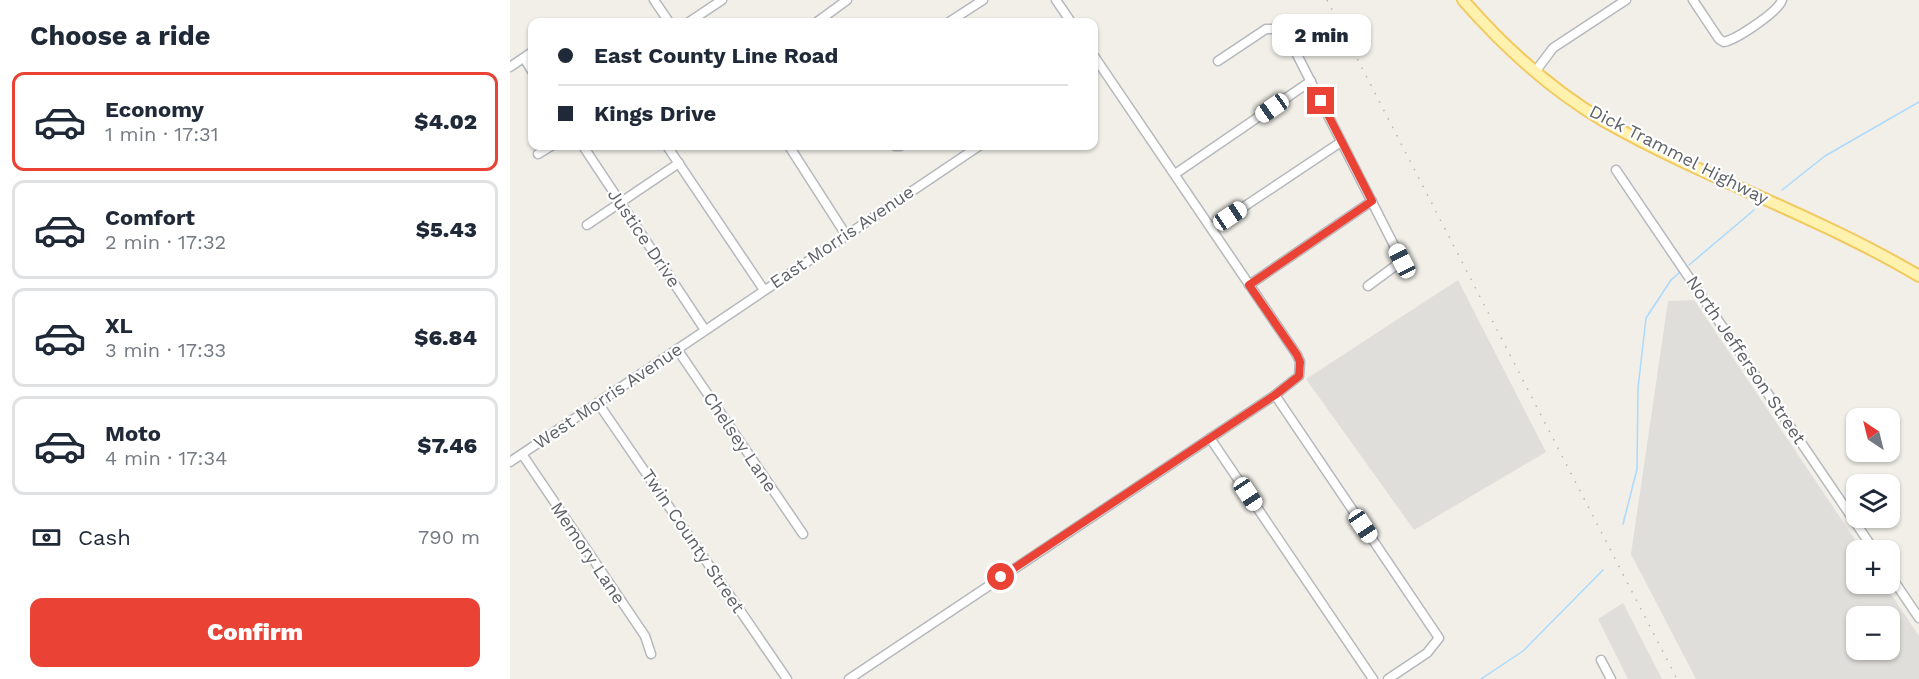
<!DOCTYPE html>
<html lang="en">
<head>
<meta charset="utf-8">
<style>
	:root { --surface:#fff; --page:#f2f2f3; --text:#1f2937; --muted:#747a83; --line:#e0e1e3; --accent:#ea4335 }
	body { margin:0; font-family:"Work Sans",sans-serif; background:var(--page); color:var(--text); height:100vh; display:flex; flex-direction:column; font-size:22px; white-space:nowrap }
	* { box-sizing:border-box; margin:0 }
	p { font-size:20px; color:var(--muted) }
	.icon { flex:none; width:33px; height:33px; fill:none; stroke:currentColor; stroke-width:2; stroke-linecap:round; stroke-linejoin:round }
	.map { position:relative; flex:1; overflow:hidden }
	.details { display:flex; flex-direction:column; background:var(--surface); width:510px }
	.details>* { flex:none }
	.hud { position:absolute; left:18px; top:18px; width:570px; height:132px; border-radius:12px; box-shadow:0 2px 4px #0004; display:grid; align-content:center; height:132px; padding:0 30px; background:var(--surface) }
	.needle { width:39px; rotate:325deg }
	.controls { position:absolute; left:1336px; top:408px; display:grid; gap:12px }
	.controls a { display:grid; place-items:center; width:54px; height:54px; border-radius:12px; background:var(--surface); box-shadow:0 2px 4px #0004; font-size:30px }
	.end { position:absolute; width:27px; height:27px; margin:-14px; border:8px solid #ea4335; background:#fff; box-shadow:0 0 0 3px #fff }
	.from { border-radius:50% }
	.bubble { position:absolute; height:42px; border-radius:12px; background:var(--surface); box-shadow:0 2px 4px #0004; font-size:20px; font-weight:800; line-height:42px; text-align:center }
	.car { position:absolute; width:18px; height:36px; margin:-18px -9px; border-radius:8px; box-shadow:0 0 4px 2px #0007; background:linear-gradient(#fff 24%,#345 0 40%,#fff 0 76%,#345 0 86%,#fff 0) }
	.hud b { display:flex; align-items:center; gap:21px; height:57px; font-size:22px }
	.hud b+b { border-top:2px solid var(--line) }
	.hud i { width:15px; height:15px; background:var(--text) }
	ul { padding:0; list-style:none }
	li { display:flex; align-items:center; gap:18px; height:99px; margin:0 12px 9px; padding:0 18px; border:3px solid var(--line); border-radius:12px }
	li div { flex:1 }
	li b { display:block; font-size:22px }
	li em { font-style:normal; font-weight:800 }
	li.on { border-color:var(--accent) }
	li>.icon { width:54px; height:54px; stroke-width:1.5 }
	h2 { padding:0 30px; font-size:27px; line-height:72px }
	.pay { display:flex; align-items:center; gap:15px; height:66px; padding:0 30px; font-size:22px }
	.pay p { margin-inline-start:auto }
	.cta { display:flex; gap:12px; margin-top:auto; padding:12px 30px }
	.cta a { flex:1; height:69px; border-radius:12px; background:var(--accent); color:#fff; font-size:24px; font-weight:800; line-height:69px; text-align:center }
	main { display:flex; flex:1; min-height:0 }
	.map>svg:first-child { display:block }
	.industrial { fill:#e0deda; fill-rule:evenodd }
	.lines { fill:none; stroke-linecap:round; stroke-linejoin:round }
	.stream { stroke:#aadaff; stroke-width:1.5 }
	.minor-casing { stroke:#b5b8bc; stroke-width:11 }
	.major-casing { stroke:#f2c960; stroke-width:14 }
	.minor { stroke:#fff; stroke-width:8 }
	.major { stroke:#fff2af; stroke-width:10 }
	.rail { stroke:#b6b7b8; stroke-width:1.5; stroke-dasharray:1.5 8; stroke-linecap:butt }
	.route { stroke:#ea4335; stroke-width:8 }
	.labels { text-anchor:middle; stroke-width:4.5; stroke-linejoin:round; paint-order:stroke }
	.street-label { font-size:18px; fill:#5f6368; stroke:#fff }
</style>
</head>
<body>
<main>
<section class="details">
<h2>Choose a ride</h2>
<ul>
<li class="on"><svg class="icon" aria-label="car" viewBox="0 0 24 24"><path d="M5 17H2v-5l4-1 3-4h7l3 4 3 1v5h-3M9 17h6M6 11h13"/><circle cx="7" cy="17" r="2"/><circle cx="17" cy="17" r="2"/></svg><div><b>Economy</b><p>1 min · 17:31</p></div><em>$4.02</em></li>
<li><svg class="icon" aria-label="car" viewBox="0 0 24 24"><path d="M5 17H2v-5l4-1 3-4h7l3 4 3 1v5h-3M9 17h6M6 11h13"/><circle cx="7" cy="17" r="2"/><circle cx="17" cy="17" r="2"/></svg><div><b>Comfort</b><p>2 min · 17:32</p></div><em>$5.43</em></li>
<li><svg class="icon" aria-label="car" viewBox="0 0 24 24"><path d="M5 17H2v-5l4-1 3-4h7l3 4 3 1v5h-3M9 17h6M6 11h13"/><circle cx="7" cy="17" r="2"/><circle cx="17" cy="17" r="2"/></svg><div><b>XL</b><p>3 min · 17:33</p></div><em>$6.84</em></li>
<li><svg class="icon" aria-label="car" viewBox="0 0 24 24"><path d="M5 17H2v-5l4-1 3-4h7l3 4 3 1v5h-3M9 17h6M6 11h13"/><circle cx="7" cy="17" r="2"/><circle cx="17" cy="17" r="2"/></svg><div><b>Moto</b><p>4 min · 17:34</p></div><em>$7.46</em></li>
</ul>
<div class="pay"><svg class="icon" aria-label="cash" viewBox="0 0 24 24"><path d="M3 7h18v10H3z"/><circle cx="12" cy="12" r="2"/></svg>Cash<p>790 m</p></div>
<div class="cta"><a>Confirm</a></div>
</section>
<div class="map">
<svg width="1409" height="679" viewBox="0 0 1409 679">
	<rect width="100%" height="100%" fill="#f1efe8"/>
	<g class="industrial">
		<path d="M948,280l88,172 -132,78 -108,-151z"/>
		<path d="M1184,300l168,250h-5v34h27l35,52v43h-223l-65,-125 37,-253zM1347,616h33v34h-33z"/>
		<path d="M1113,603l39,76h-34l-30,-60z"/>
	</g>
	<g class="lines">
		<g class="stream">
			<path d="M1272,190l43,-34 94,-54"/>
			<path d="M1179,265l65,-55"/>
			<path d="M1113,524l14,-55 1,-81 8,-70 25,-38 9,-8"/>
			<path d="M971,679l42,-28 80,-81"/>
		</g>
		<defs>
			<g id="minor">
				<path d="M144,0l15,22"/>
				<path d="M546,0l15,22"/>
				<path d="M1183,0l26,39 5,3c13,-3 54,-30 58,-42"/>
				<path d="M179,22l33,-22"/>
				<path d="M307,22l30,-22"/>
				<path d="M439,22l34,-22"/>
				<path d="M14,58l8,13"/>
				<path d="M708,61l48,-32h18l118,232 -34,25"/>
				<path d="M0,67l22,-15"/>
				<path d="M1025,72l18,-24 73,-48"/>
				<path d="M73,146l122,184"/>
				<path d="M157,146l97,144"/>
				<path d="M279,146l57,89"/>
				<path d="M385,146h5"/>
				<path d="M28,154l13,-8"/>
				<path d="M1106,170l258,380"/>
				<path d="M665,174l136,-93"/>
				<path d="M77,225l92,-62"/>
				<path d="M702,228l129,-86"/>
				<path d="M739,285l123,-84"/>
				<path d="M167,349l126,185"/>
				<path d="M765,395l164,243 -12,15 -39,26"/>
				<path d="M88,403l189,276"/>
				<path d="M700,438l163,241"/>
				<path d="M12,454l123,182 6,18"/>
				<path d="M0,462l469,-316"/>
				<path d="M1380,575l29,43"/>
				<path d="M1091,660l10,19"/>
				<path d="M339,679l426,-284 24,-19 1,-14 -3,-7 -203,-299"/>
			</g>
			<path id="major" d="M953,0c41,47 87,89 141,121 102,58 214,95 315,155"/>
		</defs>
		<use href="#minor" class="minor-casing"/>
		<use href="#major" class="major-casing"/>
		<use href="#minor" class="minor"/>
		<use href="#major" class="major"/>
		<path class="rail" d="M817,0l350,679"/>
	</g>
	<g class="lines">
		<path class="route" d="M491,577l274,-182 24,-19 1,-14 -3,-7 -48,-70 123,-84 -51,-100"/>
	</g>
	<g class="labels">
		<g class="street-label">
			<text transform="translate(1169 155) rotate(27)" y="6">Dick Trammel Highway</text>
			<text transform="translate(332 237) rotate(-34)" y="6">East Morris Avenue</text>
			<text transform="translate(134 238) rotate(56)" y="6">Justice Drive</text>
			<text transform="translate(1236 360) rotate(56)" y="6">North Jefferson Street</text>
			<text transform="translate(98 396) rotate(-34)" y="6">West Morris Avenue</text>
			<text transform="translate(230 442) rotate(56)" y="6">Chelsey Lane</text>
			<text transform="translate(183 541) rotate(56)" y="6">Twin County Street</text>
			<text transform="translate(78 553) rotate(56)" y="6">Memory Lane</text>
		</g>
	</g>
</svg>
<div class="controls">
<a><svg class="needle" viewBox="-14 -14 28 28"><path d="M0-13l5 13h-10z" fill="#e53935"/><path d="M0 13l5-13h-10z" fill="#747a83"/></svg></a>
<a><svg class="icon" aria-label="layers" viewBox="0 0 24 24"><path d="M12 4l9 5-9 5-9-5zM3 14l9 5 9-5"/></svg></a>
<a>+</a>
<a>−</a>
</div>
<i class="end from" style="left:491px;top:577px"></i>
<i class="end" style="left:811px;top:101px"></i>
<div class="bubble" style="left:762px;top:14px;width:99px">2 min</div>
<i class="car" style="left:762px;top:108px;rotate:235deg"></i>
<i class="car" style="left:720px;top:216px;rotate:56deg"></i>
<i class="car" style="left:892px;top:261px;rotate:333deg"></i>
<i class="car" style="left:738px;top:494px;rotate:146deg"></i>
<i class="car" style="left:853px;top:526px;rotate:146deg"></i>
<div class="hud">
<b><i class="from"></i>East County Line Road</b>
<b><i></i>Kings Drive</b>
</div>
</div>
</main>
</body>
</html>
